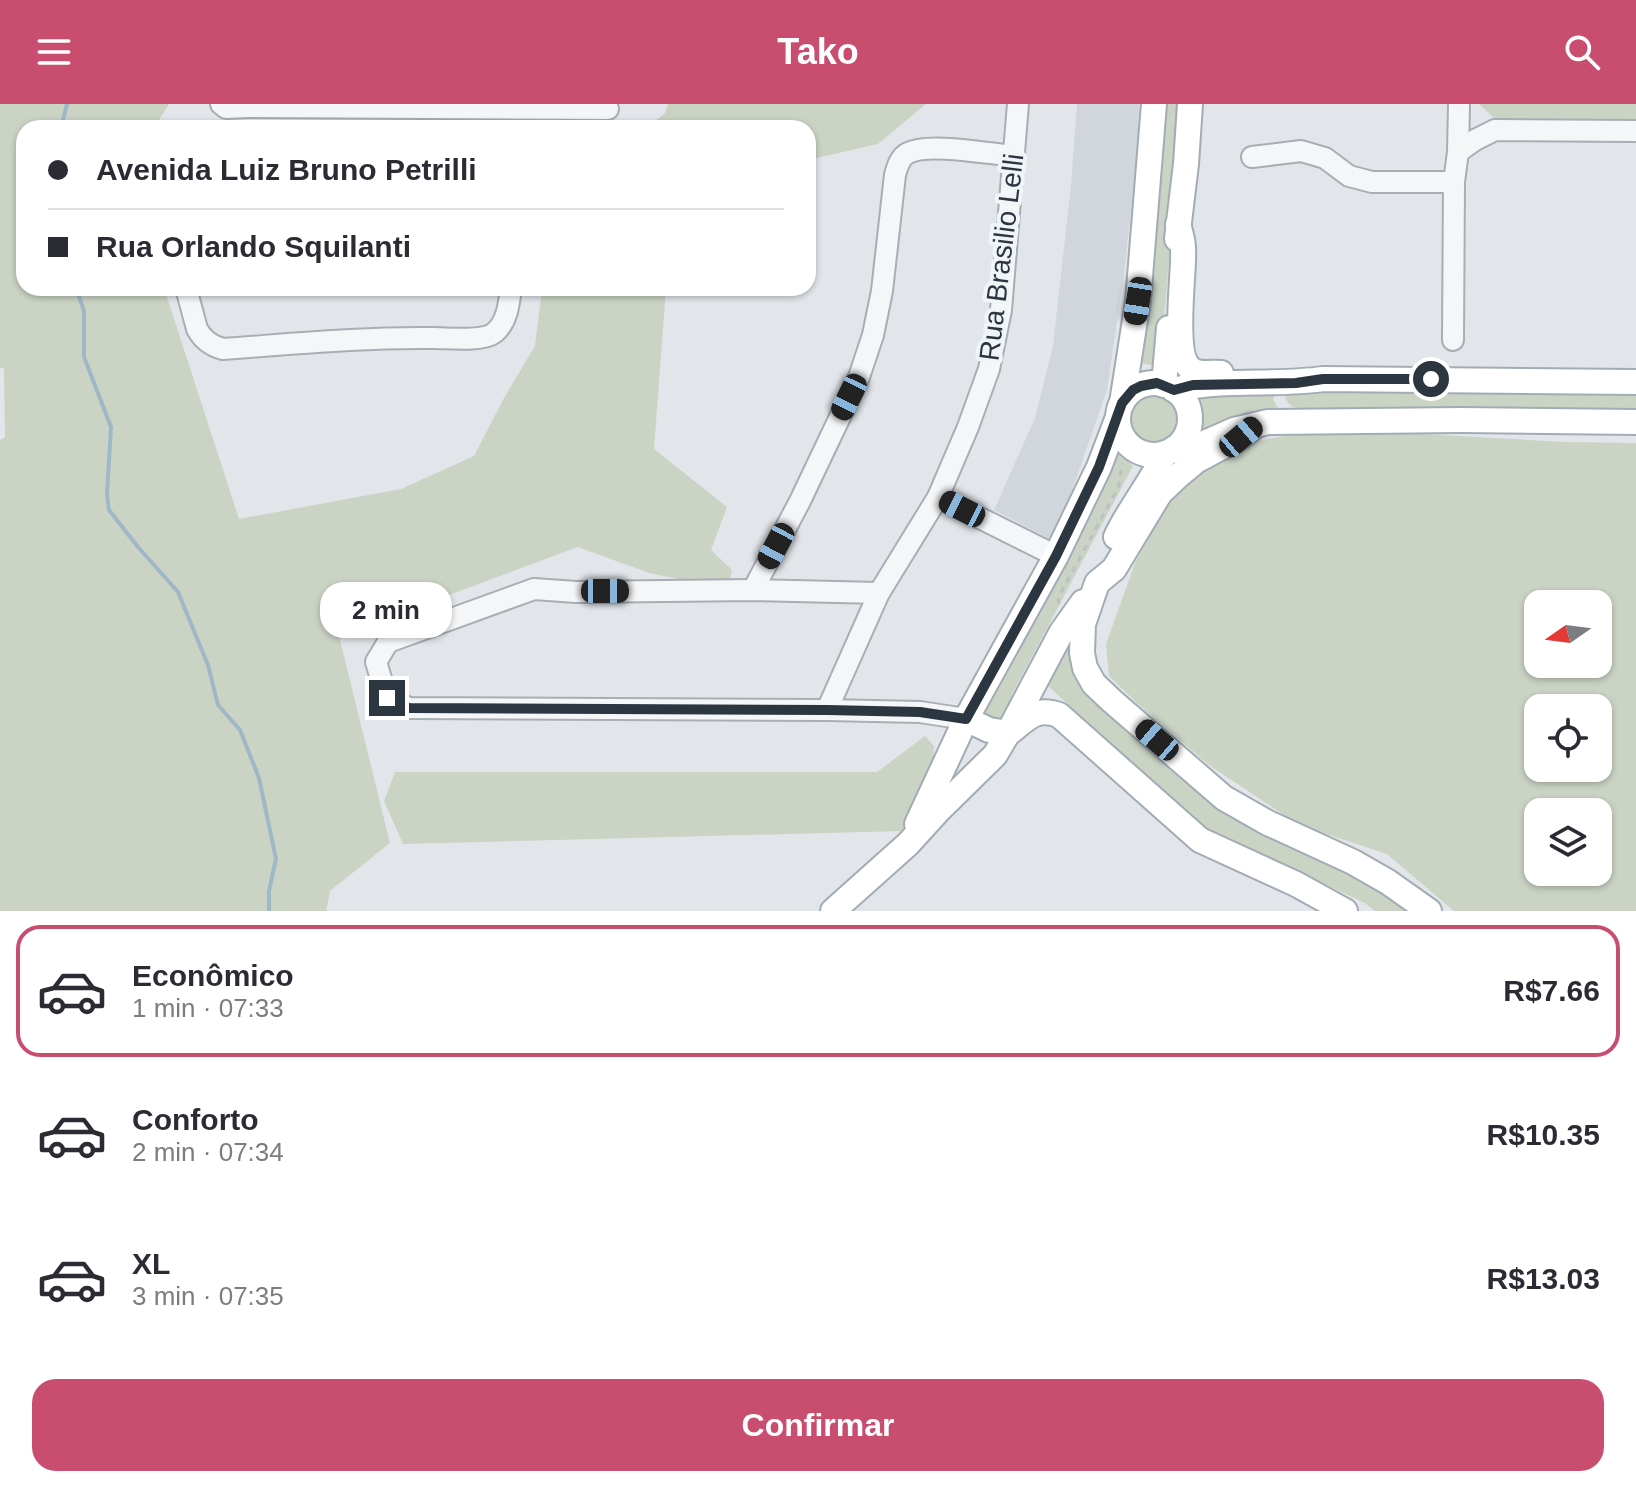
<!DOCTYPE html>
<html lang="pt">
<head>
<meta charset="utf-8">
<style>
	:root { --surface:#fff; --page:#f2f2f3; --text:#2b2b33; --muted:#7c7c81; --line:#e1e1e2; --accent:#c94d6f }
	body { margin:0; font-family:Helvetica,sans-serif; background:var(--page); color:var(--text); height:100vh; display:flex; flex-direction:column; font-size:30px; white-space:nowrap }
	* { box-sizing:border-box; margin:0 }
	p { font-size:26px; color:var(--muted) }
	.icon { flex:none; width:44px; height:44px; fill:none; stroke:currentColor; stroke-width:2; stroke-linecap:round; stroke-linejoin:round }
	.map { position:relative; height:807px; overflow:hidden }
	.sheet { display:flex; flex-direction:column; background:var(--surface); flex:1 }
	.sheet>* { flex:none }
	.guide { position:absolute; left:16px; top:16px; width:800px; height:176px; border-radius:24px; box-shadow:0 2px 6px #0004; display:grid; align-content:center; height:176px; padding:0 32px; background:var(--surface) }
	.needle { width:52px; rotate:256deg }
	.buttons { position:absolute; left:1524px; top:486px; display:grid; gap:16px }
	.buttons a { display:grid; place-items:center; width:88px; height:88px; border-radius:16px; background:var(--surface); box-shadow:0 2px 6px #0004; font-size:40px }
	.end { position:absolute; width:36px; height:36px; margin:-18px; border:10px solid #2b3641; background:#fff; box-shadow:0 0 0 4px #fff }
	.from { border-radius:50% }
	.bubble { position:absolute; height:56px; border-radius:24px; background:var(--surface); box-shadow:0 2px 6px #0004; font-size:26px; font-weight:700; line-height:56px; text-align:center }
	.car { position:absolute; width:24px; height:48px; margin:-24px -12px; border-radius:10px; box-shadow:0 0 6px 2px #0007; background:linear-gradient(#222 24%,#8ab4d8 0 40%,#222 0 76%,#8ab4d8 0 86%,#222 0) }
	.guide b { display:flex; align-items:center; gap:28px; height:76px; font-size:30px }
	.guide b+b { border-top:2px solid var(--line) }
	.guide i { width:20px; height:20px; background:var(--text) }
	ul { padding:14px 0 0; list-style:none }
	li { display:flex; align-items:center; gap:24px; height:132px; margin:0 16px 12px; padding:0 16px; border:4px solid transparent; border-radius:24px }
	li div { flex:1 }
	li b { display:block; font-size:30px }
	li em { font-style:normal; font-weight:700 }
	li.active { border-color:var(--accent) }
	li>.icon { width:72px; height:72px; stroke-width:1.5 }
	.primary-button { display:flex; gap:16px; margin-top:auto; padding:16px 32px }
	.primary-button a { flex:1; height:92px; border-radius:24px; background:var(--accent); color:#fff; font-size:32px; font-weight:700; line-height:92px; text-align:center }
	header { display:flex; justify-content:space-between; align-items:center; height:104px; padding:0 32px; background:var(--accent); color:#fff; font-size:36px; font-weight:700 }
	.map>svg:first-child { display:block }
	.built { fill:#d0d6dc }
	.green { fill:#cad3c4; fill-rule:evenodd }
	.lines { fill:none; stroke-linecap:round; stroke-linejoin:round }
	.stream { stroke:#9fb8c8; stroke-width:4 }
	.minor-casing { stroke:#a7aeb4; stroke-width:24 }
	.major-casing { stroke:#a2acb5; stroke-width:28 }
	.path { stroke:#bcc0c5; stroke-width:3; stroke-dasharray:6 6; stroke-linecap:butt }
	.minor { stroke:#f5f6f8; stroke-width:20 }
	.major { stroke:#fff; stroke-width:24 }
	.route { stroke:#2b3641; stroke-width:10 }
	.labels { text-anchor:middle; stroke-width:8; stroke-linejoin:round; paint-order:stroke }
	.street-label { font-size:28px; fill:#2b3641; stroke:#f2f5f7 }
</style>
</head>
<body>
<header><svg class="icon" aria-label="menu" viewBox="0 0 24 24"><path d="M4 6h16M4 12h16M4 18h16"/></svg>Tako<svg class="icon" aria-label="search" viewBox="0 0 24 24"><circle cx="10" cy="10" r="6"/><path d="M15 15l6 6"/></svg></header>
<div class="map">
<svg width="1636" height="807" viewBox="0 0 1636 807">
	<rect width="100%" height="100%" fill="#e2e6ea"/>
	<path class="built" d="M1077,0h62l-2,49 -12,113 -18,124 -41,118 -16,31 -56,-29 41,-92 18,-72 18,-161z"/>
	<g class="green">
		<path d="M0,0h169l-15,24h-130v160h140l75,231 162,-30 73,-33 30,-58 31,-52 7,-58h124l-12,161 73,58 -16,43 21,20 -3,13 -36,-1 -44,-9 -71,-26 -239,89 51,207 -60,48 -4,20h-326v-471l5,-3 -1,-68 -4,-2z"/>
		<path d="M668,0h258l-48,40 -70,16v-32h-161l18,-15z"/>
		<path d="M1165,0h17l-22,263 -24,-5c12,-84 27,-173 29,-258z"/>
		<path d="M1479,0h157v22l-117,-4 -24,-3z"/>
		<path d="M1280,283l-7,12 6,11 -22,4 -58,24 4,-26 -9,-23z"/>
		<path d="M1291,286l345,3v20l-337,-5c-8,-1 -11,-3 -14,-12z"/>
		<circle cx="1153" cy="314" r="27"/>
		<path d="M1386,328l178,10 72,1v468h-182l-67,-57 -88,-29 -90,-60 -70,-60 -30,-29 -3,-32 29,-81 44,-80 38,-26 39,-16 45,-8zM1538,500h60v60h-60zM1538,604h60v60h-60zM1538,708h60v60h-60z"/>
		<path d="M1116,347l17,15 -121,228 -2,15 -8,16 -19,-9v-6l100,-183z"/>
		<path d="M1074,521l-3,37 17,30 133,115 32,22 88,39 40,22 28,21h-34l-10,-8 -153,-72 -24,-15 -144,-134z"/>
		<path d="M925,632l9,10 -1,16 -31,69 -499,13 -19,-43 11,-29h482z"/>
	</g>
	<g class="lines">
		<g class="stream">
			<path d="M61,24l6,-24"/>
			<path d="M76,184l8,23v46l27,70 -4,67 2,16 29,37 40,45 30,73 10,40 22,25 19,48 17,81 -7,32v20"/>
		</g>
		<defs>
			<g id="minor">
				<path d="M221,0l5,4 22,-1 360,2"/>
				<path d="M1458,48l17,-12 20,-10 141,1"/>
				<path d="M1252,53l49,-6 24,7 24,18 23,6h82"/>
				<path d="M186,184l11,41c6,11 14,17 26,20 70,-5 140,-12 210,-11 15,0 49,4 61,-5 13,-10 15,-29 17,-45"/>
				<path d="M1453,236l1,-158 4,-30 1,-48"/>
				<path d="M938,393l118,59"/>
				<path d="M753,486l47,-89 59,-124 14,-42 9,-44 13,-116c2,-8 5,-18 13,-22 20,-11 82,1 107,3"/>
				<path d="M879,489l-126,-3 -177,2 -42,-3 -146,53 -12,20 11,36 22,10 418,2 93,2 46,7"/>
				<path d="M827,606l52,-117 59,-96 30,-70 21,-58 12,-59 17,-206"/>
			</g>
			<g id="major">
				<path d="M1178,120c2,7 5,16 5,24 2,24 -12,107 8,121 7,6 21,3 30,4"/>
				<path d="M1177,135l9,-75 4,-60"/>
				<circle cx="1154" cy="315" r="36"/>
				<path d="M1164,281l5,-57"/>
				<path d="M1174,286c48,-12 100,-4 149,-11l313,3"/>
				<path d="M1122,299l16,-102 16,-197"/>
				<path d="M1256,321l-15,12 -45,24 -18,15 -18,17 -46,76 -17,14 -14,41 -1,29 3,15 9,16 18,17 112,97 44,25 85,39 35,20 41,29"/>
				<path d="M1173,345l27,-4 34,-15 34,-8 194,-2 174,2"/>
				<path d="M1116,433c14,-30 35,-54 49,-84"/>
				<path d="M966,615l23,11 19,3"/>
				<path d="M1010,628c18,-14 25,-25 49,-17l141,125 96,44 49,27"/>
				<path d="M917,720l49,-105 90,-163 43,-89 19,-50"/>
				<path d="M833,807l75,-67 30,-33 57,-56 13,-22 53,-100 22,-31"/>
			</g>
		</defs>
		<use href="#minor" class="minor-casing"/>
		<use href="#major" class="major-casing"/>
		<path class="path" d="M1059,500l-1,-6 61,-112 3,-23"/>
		<use href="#minor" class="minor"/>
		<use href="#major" class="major"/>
	</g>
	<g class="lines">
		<path class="route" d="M387,594l22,10 418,2 93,2 46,7 90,-163 43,-89 23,-64 11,-13 8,-4 16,-3 17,7 19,-5 103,-2 27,-4h108"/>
	</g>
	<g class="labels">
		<g class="street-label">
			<text transform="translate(1001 153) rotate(-83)" y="10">Rua Brasilio Lelli</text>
		</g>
	</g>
</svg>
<div class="buttons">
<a><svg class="needle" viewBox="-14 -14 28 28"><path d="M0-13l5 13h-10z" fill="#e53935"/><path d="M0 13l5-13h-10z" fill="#7c7c81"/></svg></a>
<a><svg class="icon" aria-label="locate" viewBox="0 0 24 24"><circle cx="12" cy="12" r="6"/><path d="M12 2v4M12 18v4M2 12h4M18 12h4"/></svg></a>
<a><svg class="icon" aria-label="layers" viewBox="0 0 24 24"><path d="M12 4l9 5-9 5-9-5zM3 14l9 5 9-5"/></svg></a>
</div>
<i class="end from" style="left:1431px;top:275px"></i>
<i class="end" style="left:387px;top:594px"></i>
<div class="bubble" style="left:320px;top:478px;width:132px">2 min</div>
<i class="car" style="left:1138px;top:197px;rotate:189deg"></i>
<i class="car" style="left:849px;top:293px;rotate:206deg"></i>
<i class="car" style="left:1241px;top:333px;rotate:50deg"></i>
<i class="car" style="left:962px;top:405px;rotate:297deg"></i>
<i class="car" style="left:776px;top:442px;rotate:208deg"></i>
<i class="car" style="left:605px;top:487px;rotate:90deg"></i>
<i class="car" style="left:1157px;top:636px;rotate:311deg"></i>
<div class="guide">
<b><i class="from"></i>Avenida Luiz Bruno Petrilli</b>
<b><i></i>Rua Orlando Squilanti</b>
</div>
</div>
<section class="sheet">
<ul>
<li class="active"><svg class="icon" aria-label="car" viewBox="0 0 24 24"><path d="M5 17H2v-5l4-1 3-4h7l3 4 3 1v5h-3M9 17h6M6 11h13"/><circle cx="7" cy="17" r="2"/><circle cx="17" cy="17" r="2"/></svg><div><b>Econômico</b><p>1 min · 07:33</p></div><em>R$7.66</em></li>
<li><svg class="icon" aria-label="car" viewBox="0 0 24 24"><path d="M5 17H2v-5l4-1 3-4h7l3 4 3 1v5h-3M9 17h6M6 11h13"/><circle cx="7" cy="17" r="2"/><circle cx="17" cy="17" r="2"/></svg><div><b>Conforto</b><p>2 min · 07:34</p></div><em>R$10.35</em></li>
<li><svg class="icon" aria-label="car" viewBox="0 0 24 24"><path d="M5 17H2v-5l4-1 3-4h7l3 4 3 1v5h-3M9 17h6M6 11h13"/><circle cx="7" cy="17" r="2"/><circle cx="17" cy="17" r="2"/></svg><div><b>XL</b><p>3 min · 07:35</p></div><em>R$13.03</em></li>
</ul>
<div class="primary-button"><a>Confirmar</a></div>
</section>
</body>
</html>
